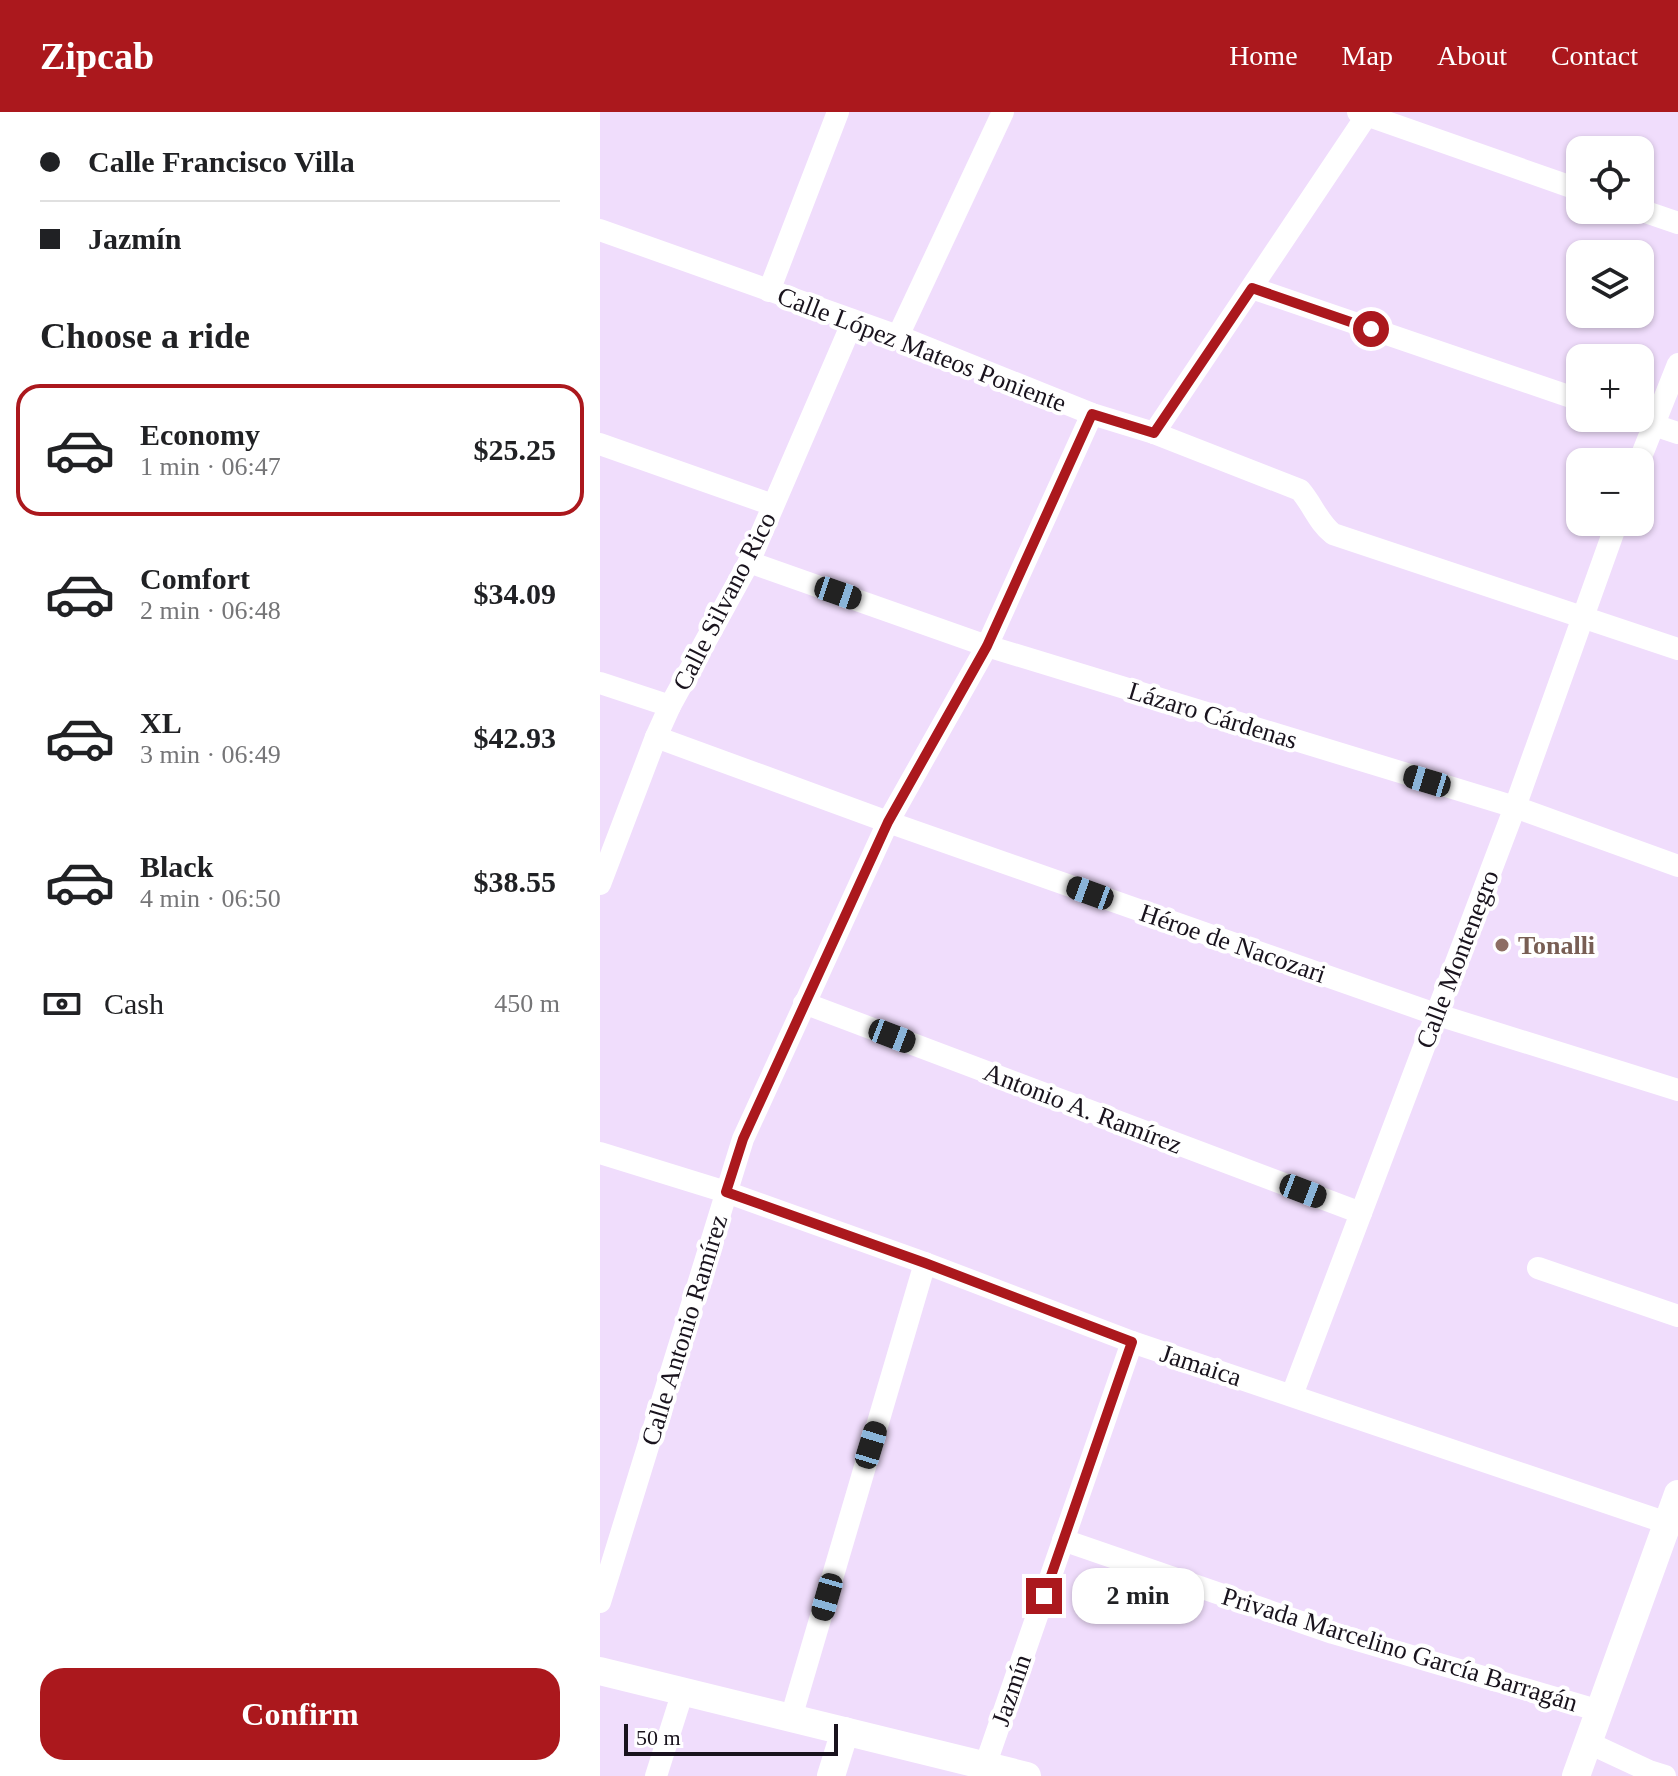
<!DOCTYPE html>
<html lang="en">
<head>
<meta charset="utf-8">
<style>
	:root { --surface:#fff; --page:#f2f2f2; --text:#202124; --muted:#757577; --line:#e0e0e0; --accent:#ab181d }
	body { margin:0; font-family:"Times New Roman",serif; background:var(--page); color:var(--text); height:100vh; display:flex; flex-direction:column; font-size:30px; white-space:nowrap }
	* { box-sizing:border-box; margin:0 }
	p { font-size:26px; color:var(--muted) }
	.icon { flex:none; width:44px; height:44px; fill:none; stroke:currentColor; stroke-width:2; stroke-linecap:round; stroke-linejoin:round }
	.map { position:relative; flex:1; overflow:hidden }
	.drawer { display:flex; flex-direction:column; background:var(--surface); width:600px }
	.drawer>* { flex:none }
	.top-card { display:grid; align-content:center; height:176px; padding:0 40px; background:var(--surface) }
	.fabs { position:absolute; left:966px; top:24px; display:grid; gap:16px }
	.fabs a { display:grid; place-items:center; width:88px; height:88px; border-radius:16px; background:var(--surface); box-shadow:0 2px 6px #0004; font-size:40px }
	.scale { position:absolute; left:24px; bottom:20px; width:214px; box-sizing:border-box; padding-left:8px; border:4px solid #19131d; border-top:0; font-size:22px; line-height:28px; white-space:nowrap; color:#19131d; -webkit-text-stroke:6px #fff; paint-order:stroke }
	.end { position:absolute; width:36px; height:36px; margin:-18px; border:10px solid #ab181d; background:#fff; box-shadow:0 0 0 4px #fff }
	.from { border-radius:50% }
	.bubble { position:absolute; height:56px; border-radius:24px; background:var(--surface); box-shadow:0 2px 6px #0004; font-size:26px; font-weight:700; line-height:56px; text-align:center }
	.car { position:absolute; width:24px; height:48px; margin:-24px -12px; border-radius:10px; box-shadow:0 0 6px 2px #0007; background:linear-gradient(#222 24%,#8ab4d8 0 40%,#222 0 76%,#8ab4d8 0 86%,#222 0) }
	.top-card b { display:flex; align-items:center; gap:28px; height:76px; font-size:30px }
	.top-card b+b { border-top:2px solid var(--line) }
	.top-card i { width:20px; height:20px; background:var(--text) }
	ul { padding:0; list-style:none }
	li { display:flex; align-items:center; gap:24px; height:132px; margin:0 16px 12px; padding:0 24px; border:4px solid transparent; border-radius:24px }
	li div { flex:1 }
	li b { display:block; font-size:30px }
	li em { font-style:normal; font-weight:700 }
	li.on { border-color:var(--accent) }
	li>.icon { width:72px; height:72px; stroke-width:1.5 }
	h2 { padding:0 40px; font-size:36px; line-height:96px }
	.pay { display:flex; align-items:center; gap:20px; height:88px; padding:0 40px; font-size:30px }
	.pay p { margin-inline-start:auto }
	.action { display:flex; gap:16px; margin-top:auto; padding:16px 40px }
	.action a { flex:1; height:92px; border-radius:24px; background:var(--accent); color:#fff; font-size:32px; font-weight:700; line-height:92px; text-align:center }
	header { display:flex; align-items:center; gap:48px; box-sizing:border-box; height:112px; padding:0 40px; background:var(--accent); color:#fff }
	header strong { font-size:38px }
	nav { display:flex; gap:44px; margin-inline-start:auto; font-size:28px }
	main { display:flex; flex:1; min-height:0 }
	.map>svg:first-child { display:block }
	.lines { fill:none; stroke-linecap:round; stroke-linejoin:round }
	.minor { stroke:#fff; stroke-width:22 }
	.tertiary { stroke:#fff; stroke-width:28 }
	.route { stroke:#ab181d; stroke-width:10 }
	.education-dot { fill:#8d6e63; stroke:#fff; stroke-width:3 }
	.labels { text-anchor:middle; stroke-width:8; stroke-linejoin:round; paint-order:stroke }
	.street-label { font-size:26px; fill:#19131d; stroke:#fff }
	.education-label { font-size:26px; font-weight:bold; fill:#785e54; stroke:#fff; text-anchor:start }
</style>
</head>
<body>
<header>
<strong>Zipcab</strong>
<nav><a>Home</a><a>Map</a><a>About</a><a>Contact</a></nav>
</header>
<main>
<section class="drawer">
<div class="top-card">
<b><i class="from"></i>Calle Francisco Villa</b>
<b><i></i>Jazmín</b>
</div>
<h2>Choose a ride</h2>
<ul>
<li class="on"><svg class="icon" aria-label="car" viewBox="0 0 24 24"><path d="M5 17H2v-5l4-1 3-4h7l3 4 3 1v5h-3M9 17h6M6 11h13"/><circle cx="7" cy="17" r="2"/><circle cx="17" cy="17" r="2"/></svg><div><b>Economy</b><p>1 min · 06:47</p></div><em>$25.25</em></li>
<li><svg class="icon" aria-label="car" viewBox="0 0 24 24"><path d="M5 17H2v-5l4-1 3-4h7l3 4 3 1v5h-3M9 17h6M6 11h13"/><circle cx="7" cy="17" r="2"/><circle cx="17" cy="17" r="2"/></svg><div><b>Comfort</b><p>2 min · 06:48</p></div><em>$34.09</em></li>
<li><svg class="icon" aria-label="car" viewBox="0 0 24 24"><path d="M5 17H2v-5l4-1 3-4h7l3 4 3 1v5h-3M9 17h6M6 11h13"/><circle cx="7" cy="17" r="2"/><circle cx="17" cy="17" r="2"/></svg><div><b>XL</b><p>3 min · 06:49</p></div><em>$42.93</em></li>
<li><svg class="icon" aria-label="car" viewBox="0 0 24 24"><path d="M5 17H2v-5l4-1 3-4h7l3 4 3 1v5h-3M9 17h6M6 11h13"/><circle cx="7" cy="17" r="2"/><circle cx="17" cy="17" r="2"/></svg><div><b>Black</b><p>4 min · 06:50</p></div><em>$38.55</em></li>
</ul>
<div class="pay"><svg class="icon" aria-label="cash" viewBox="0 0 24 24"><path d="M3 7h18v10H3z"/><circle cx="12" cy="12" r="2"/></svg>Cash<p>450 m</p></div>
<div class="action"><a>Confirm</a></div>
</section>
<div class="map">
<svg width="1078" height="1664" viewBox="0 0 1078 1664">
	<rect width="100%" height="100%" fill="#f0ddfc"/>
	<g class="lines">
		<g class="minor">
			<path d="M758,0l222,78"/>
			<path d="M1040,98l38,13"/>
			<path d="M0,118l298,106 194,78 62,19 146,57c13,15 18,32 33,44l345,115"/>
			<path d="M652,176l328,112"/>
			<path d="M169,179l69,-179"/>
			<path d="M298,224l105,-224"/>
			<path d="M1033,306l45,15"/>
			<path d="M554,321l215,-321"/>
			<path d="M0,332l173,61"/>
			<path d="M1039,350l39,-98"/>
			<path d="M149,450l238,84 528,161 163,59"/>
			<path d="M0,571l70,23"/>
			<path d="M56,625l232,85 547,192 243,76"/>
			<path d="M0,772l56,-147 14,-31 79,-144 104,-241"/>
			<path d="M204,891l557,210"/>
			<path d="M0,1041l126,39 199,71 207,79 535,181"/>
			<path d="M938,1156l140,48"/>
			<path d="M692,1283l223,-588 102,-285"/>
			<path d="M463,1428l270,93 267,78"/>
			<path d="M0,1490l143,-463 145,-317 99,-176 105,-232"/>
			<path d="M191,1606l134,-455"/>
			<path d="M989,1631l60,28 16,5"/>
			<path d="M385,1654l147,-424"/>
			<path d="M56,1664l27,-85"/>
		</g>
		<g class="tertiary">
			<path d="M0,1559l427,105"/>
			<path d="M231,1664l14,-45"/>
			<path d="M976,1664l102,-282"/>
		</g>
	</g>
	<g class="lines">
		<path class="route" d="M444,1484l88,-254 -207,-79 -199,-71 17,-53 145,-317 99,-176 105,-232 62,19 98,-145 119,41"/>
	</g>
	<circle class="education-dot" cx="902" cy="833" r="8"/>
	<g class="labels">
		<g class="street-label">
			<text transform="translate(322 237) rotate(21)" y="9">Calle López Mateos Poniente</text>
			<text transform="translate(124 489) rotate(-63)" y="9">Calle Silvano Rico</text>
			<text transform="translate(613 603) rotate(17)" y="9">Lázaro Cárdenas</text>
			<text transform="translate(633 831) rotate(19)" y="9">Héroe de Nacozari</text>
			<text transform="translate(857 847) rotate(-69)" y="9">Calle Montenegro</text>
			<text transform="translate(483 996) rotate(21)" y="9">Antonio A. Ramírez</text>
			<text transform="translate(84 1218) rotate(-73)" y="9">Calle Antonio Ramírez</text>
			<text transform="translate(601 1253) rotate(18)" y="9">Jamaica</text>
			<text transform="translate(800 1537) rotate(17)" y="9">Privada Marcelino García Barragán</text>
			<text transform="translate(411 1578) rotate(-71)" y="9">Jazmín</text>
		</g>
		<g class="education-label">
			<text x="918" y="842">Tonalli</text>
		</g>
	</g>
</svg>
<div class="fabs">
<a><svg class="icon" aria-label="locate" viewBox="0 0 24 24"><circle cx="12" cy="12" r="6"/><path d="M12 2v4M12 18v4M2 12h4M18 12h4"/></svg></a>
<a><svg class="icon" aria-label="layers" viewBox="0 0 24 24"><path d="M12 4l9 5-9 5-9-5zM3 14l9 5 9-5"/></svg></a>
<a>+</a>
<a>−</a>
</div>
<div class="scale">50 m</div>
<i class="end from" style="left:771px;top:217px"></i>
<i class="end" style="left:444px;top:1484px"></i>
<div class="bubble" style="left:472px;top:1456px;width:132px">2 min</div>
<i class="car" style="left:238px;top:481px;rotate:109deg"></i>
<i class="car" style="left:827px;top:669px;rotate:287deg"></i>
<i class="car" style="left:490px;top:781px;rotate:290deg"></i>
<i class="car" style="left:292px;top:924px;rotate:111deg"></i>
<i class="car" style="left:703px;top:1079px;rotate:111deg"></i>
<i class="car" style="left:271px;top:1333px;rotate:17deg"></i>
<i class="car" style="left:227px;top:1485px;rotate:196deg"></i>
</div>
</main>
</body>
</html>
